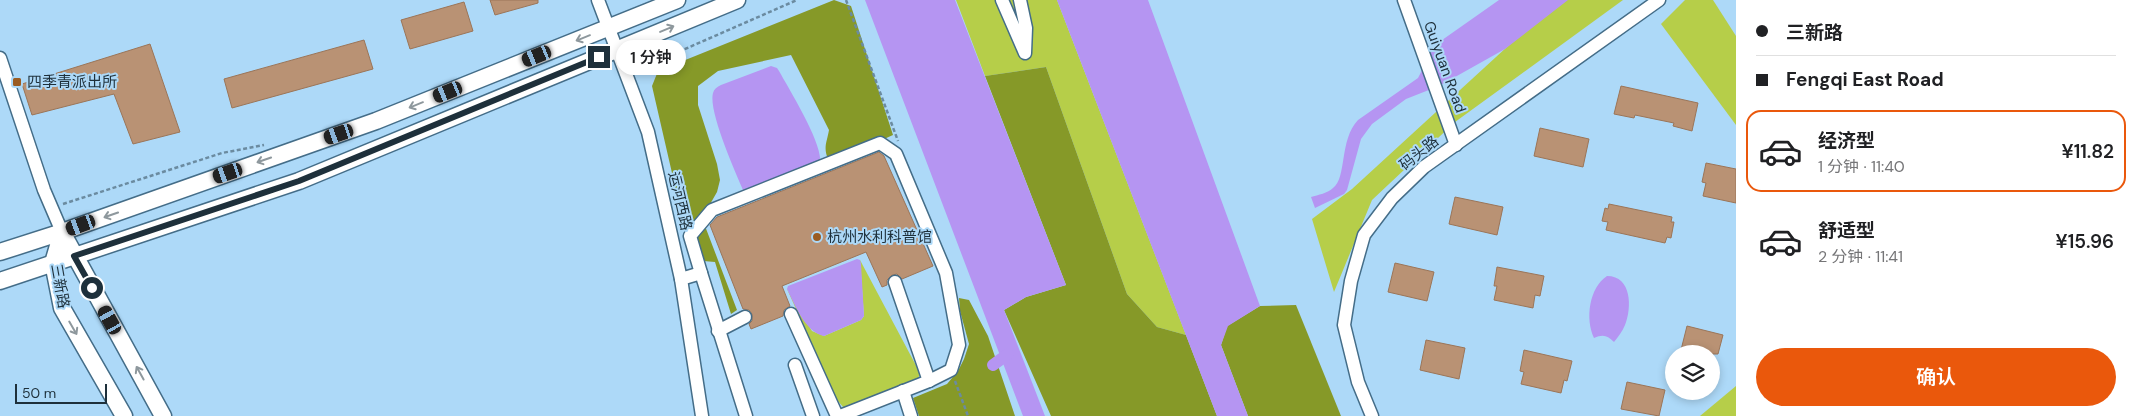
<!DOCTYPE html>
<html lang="zh">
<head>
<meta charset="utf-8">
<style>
	:root { --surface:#fff; --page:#f2f2f2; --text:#202124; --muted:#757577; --line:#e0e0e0; --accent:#ea580c }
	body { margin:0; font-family:"DM Sans","Noto Sans SC",sans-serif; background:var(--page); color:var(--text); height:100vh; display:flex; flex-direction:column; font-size:19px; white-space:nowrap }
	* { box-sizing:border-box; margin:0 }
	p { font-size:16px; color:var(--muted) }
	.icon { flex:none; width:28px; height:28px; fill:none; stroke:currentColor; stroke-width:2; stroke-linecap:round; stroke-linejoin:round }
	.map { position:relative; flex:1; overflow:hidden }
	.panel { display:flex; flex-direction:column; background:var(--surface); width:400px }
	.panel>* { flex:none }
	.top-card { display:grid; align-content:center; height:110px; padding:0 20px; background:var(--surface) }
	.fabs { position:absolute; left:1665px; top:345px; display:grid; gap:10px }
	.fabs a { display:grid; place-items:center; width:55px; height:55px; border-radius:50%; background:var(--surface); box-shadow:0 2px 8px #0003; font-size:25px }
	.scale { position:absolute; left:15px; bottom:12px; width:92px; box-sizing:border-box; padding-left:5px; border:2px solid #1e303b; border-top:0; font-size:14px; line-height:18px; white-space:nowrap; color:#1e303b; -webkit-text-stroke:4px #add9f8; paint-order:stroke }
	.end { position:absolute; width:22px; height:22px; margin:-11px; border:6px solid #1e303b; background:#fff; box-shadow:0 0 0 2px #fff }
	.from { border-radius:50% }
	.bubble { position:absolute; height:35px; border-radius:18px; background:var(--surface); box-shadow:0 2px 8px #0003; font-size:16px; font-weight:600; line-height:35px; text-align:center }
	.car { position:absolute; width:15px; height:30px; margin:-15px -8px; border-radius:6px; box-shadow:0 0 4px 1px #0007; background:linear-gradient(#222 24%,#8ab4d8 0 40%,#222 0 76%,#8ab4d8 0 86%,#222 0) }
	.top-card b { display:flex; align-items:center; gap:18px; height:48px; font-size:19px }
	.top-card b+b { border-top:1px solid var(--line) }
	.top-card i { width:12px; height:12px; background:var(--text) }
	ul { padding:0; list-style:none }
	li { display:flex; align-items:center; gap:15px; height:82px; margin:0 10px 8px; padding:0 10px; border:2px solid transparent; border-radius:15px }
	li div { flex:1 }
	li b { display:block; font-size:19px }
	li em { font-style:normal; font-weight:600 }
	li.selected { border-color:var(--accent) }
	li>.icon { width:45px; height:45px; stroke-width:1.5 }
	.primary-button { display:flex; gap:10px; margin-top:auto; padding:10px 20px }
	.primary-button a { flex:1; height:58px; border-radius:30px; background:var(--accent); color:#fff; font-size:20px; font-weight:600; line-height:58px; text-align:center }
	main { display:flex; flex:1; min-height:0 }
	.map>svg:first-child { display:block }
	.green { fill:#b6ce49 }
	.forest { fill:#869928 }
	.water { fill:#b595f2 }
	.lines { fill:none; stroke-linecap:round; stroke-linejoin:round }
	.canal { stroke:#b595f2; stroke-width:12 }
	.building { fill:#b99274; stroke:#9b7558 }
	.minor-casing { stroke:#446d88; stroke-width:15 }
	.major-casing { stroke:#446d88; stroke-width:19 }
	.path { stroke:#6b8ba0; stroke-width:2.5; stroke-dasharray:4 2.5; stroke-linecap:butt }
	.minor { stroke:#fff; stroke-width:12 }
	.major { stroke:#fff; stroke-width:16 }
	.oneway { stroke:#8e989d }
	.route { stroke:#1e303b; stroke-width:6 }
	.poi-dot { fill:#9a5c23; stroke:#add9f8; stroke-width:2 }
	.labels { text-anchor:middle; stroke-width:4; stroke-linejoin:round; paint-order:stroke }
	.street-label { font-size:15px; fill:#1e303b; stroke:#add9f8 }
	.poi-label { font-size:15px; fill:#1e303b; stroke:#add9f8; text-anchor:start }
</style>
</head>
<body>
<main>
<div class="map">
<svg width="1736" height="416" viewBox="0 0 1736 416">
	<rect width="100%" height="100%" fill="#add9f8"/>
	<g class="green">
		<path d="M956,0h101l129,335 -29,-8 -30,-33 -81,-227 -61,9z"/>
		<path d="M1566,0h57l-168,122 -83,78 -38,92 -22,-73 40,-30 181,-166z"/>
		<path d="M1685,0h28l23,36v89l-75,-101z"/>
		<path d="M860,260l60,113 -2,6 -74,29 -7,-8 -50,-111 25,42 12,5 37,-16 3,-4z"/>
		<path d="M1736,386v30h-36z"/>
	</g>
	<g class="forest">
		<path d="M834,0l17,6 42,129 -20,9 -45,15c-5,-12 -1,-17 1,-29l-38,-75 -73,16 -20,15v19l19,59 3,16 -3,12 -8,14 -4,20 32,84 -6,4 -16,-52 -23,-2 -40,-174 6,-15z"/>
		<path d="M1046,67l81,227 30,33 29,8 31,81h-166l-47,-106 22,-13 40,-12 -81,-209z"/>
		<path d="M959,298l10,2 19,36 27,80h-96l-6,-18 34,-14 11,-13 6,-12 5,-15 -9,-33z"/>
		<path d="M1296,305l45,111h-93l-27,-71 6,-19 33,-20z"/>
	</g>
	<g class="water">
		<path d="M865,0h90l111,285 -40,12 -22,13 41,106h-22z"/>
		<path d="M1057,0h91l112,306 -32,20 -7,19 27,71h-31z"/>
		<path d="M1499,0h69l-63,49 -66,37 -33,13 -34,25 -11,15 -14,51 -3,4 -29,14 -4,-11c7,-2 17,-4 22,-9 14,-10 6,-48 25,-68l60,-42 17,-33z"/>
		<path d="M771,66l6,2 2,3c10,18 44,73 41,91l-72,30 -5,-2c-8,-19 -35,-79 -30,-97 1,-4 4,-6 8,-8z"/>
		<path d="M857,259l3,1 1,4 3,52 -3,4 -37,16c-19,-4 -29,-31 -37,-47l1,-3z"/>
		<path d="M1607,276c25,0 25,32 18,49 -3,7 -7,12 -11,17 -7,-7 -11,-8 -20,-4 -9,-19 -5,-50 13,-62z"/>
	</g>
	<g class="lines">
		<path class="canal" d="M993,365l15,-11"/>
	</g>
	<g class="building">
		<path d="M490,0h48v3l-43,12z"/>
		<path d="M464,2l9,29 -63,18 -9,-29z"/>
		<path d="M364,40l9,29 -141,39 -8,-29z"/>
		<path d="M150,44l30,88 -47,12 -19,-50 -82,21 -10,-31z"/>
		<path d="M1621,86l77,17 -6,28 -19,-5 1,-3 -39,-8 -1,3 -20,-4z"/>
		<path d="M1540,128l49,11 -6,28 -49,-11z"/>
		<path d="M879,152l5,4 49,110 -31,13 -5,-5 -5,1 -5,5v5l-5,2 -16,-35 -84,34 8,20 -6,4 -1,6 -32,13 -2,-5 3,-3v-7l-3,-4 -6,-1 -33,-84 7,-8z"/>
		<path d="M1706,163l30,6v34l-33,-7 3,-13 -4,-1z"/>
		<path d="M1455,197l48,10 -6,28 -48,-11z"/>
		<path d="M1609,204l63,13 -1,5h3l-3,16 -4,-1 -2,6 -59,-13 2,-8 -6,-1 3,-13 3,1z"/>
		<path d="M1395,263l39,9 -7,29 -39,-9z"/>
		<path d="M1497,267l47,9 -4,20 -5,-1 -2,13 -39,-8 3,-14h-3z"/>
		<path d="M1687,326l36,9 -5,19h-38z"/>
		<path d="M1426,340l39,8 -6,31 -39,-9z"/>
		<path d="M1524,350l48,11 -5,20 -3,-1 -3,13 -40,-9 3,-12 -4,-1z"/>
		<path d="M1627,382l38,8 -6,26 -38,-7z"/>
	</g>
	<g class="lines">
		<defs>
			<g id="minor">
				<path d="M598,0l50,132 33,147 21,137"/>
				<path d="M1002,0l23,53 1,-25 -6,-28"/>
				<path d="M1404,0l52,145"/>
				<path d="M0,58l44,132 18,42"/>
				<path d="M701,273l-11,-37 22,-26 168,-67 16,11 50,119 13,72 -8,25 -22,11 -89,35"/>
				<path d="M681,279l20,-6 45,143"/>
				<path d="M895,282l34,99"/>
				<path d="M791,314l46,102"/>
				<path d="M718,331l27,-14"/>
				<path d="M795,365l18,51"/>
				<path d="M903,391l8,25"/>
				<path d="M1372,416l-14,-34 -14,-57 7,-44 13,-46 28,-37 32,-31 235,-167"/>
			</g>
			<g id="major">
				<path d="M62,232l101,184"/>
				<path d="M62,232l-9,31 9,45 62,108"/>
				<path d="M0,252l62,-20 314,-111 301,-121"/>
				<path d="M0,281l299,-100 438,-181"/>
			</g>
		</defs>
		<use href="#minor" class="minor-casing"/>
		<use href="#major" class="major-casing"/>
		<g class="path">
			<path d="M846,0l52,141"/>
			<path d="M637,70l160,-70"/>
			<path d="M63,204l159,-51 42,-8"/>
			<path d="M955,381l13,35"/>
		</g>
		<use href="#minor" class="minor"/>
		<use href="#major" class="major"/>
	</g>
	<defs><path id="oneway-shaft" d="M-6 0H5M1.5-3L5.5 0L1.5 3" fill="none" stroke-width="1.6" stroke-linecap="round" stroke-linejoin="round" transform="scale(1.25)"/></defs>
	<g class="oneway">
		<use href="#oneway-shaft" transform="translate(667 29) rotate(-23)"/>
		<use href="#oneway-shaft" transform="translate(583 38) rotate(158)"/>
		<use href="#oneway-shaft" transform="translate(416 105) rotate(158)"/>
		<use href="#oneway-shaft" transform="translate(264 160) rotate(161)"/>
		<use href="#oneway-shaft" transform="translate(111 215) rotate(161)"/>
		<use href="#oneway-shaft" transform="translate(73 328) rotate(60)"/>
		<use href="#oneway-shaft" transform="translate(140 373) rotate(-119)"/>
	</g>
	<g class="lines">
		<path class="route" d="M92,288l-18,-32 225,-75 300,-124"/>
	</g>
	<g class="poi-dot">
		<rect x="12" y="77" width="10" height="10" rx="2.5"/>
		<circle cx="817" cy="237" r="5"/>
	</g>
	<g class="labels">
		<g class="street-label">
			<text transform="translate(1445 67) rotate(70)" y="5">Guiyuan Road</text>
			<text transform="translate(1419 153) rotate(-39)" y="5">码头路</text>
			<text transform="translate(680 201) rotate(77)" y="5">运河西路</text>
			<text transform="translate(60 286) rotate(80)" y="5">三新路</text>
		</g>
		<g class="poi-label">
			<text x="27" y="87">四季青派出所</text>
			<text x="827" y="242">杭州水利科普馆</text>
		</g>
	</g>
</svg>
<div class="fabs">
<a><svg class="icon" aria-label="layers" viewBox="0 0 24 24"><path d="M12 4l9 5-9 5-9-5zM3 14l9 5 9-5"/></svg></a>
</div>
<div class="scale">50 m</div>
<i class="end from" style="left:92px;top:288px"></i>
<i class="end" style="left:599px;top:57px"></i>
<div class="bubble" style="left:616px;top:40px;width:70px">1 分钟</div>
<i class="car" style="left:537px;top:56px;rotate:248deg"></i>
<i class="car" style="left:448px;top:92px;rotate:248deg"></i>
<i class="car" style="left:339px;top:134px;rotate:251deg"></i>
<i class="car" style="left:228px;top:173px;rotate:251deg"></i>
<i class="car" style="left:81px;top:225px;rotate:250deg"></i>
<i class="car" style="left:110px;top:320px;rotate:331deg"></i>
</div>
<section class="panel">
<div class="top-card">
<b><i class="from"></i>三新路</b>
<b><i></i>Fengqi East Road</b>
</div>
<ul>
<li class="selected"><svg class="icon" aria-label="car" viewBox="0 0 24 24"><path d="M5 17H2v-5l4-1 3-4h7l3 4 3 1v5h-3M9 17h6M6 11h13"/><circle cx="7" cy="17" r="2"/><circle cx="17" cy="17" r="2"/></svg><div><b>经济型</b><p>1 分钟 · 11:40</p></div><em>¥11.82</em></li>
<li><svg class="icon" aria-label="car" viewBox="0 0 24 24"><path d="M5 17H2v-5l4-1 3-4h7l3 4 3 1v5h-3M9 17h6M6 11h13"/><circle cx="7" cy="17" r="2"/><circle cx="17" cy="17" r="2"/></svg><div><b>舒适型</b><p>2 分钟 · 11:41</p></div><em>¥15.96</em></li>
</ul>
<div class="primary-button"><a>确认</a></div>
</section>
</main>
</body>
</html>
